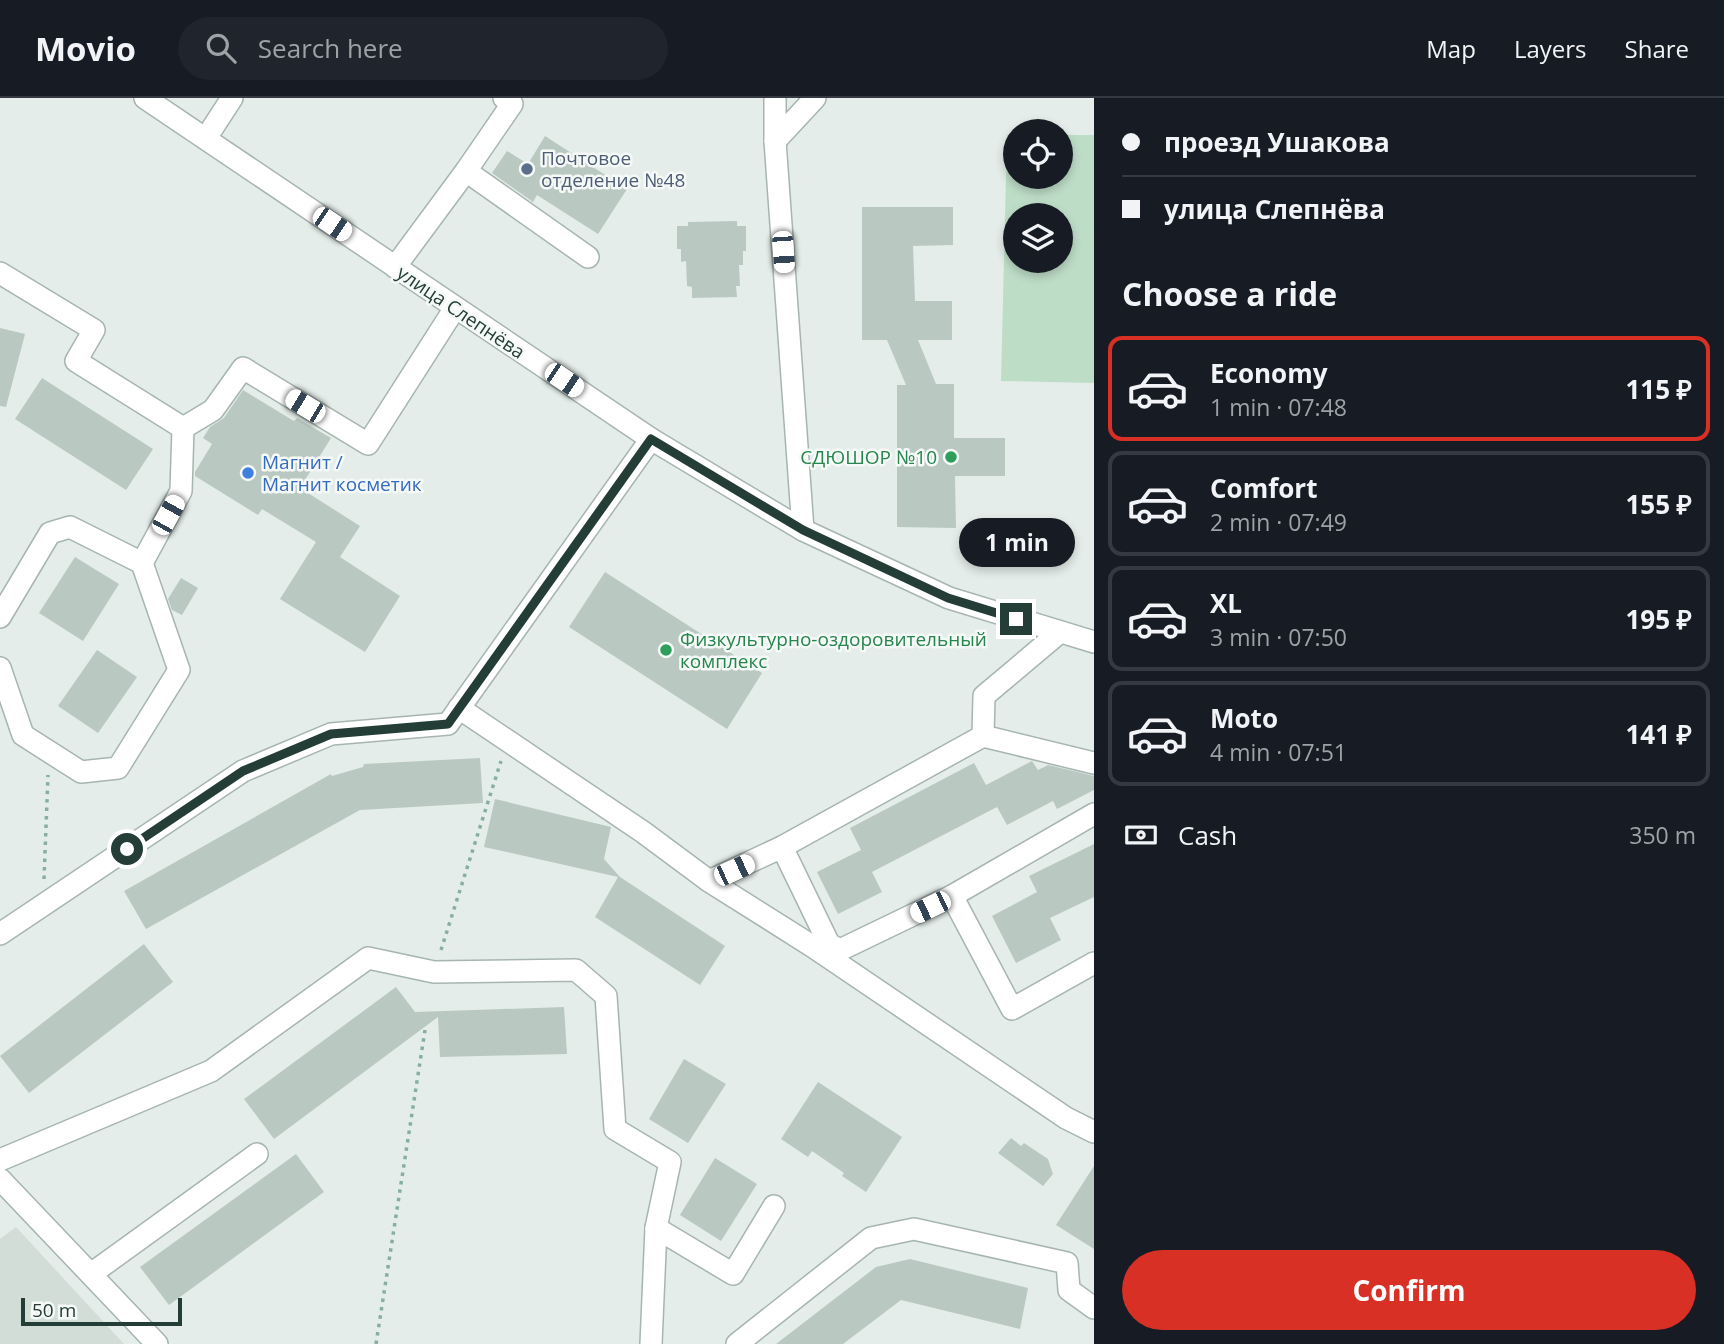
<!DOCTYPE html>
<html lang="en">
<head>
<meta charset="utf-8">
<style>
	:root { --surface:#171b24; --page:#20242c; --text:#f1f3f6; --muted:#9ea1a6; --line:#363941; --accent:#d93025 }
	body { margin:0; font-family:"Open Sans",sans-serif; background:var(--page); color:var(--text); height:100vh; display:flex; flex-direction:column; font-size:26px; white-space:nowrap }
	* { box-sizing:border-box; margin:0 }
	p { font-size:23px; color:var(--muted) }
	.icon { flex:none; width:38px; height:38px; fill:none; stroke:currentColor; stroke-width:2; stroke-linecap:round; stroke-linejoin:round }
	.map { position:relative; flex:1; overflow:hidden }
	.sheet { display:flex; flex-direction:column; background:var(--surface); width:630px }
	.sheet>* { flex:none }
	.guide { display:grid; align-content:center; height:154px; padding:0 28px; background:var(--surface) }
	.buttons { position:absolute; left:1003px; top:21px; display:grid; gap:14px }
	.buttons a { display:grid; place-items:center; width:70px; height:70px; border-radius:50%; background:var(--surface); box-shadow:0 4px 10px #0003; font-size:35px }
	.scale { position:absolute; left:21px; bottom:18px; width:161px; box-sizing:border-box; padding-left:7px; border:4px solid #243e37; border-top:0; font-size:19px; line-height:24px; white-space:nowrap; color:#243e37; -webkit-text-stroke:5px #f5f9f7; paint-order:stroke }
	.end { position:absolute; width:32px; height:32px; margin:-16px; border:9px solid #243e37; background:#fff; box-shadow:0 0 0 4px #fff }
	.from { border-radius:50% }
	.bubble { position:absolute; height:49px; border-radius:24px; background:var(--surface); box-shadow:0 4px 10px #0003; font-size:23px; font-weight:700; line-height:49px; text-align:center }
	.car { position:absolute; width:21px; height:42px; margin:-21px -10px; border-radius:9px; box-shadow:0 0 5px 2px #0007; background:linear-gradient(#fff 24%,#345 0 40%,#fff 0 76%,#345 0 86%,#fff 0) }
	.guide b { display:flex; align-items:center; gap:24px; height:66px; font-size:26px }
	.guide b+b { border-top:2px solid var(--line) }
	.guide i { width:18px; height:18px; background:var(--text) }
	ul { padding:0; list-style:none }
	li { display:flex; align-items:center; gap:21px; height:105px; margin:0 14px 10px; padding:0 14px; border:4px solid var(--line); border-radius:14px }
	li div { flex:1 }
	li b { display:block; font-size:26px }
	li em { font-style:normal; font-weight:700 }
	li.active { border-color:var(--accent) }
	li>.icon { width:63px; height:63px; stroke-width:1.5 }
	h2 { padding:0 28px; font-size:32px; line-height:84px }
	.pay { display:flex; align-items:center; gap:18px; height:77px; padding:0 28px; font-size:26px }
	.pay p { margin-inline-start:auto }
	.button { display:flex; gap:14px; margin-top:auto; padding:14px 28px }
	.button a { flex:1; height:80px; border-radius:42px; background:var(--accent); color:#fff; font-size:28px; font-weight:700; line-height:80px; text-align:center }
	header { display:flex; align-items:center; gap:42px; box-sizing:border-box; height:98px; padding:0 35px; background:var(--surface); border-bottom:2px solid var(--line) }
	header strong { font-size:33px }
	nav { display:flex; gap:38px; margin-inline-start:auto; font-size:24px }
	.search { width:490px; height:63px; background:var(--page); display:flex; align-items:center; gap:18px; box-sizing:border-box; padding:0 24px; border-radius:38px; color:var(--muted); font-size:26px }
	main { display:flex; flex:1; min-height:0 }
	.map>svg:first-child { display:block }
	.built { fill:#d2ddd8 }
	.green { fill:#beddc7; fill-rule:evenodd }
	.building { fill:#bac8c2 }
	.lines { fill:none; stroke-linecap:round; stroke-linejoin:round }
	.minor-casing { stroke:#a7b5b0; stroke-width:24 }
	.path { stroke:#86afa2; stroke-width:3.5; stroke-dasharray:3.5 5; stroke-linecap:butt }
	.minor { stroke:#fff; stroke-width:21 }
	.route { stroke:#243e37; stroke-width:9 }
	.service-dot { fill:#5c6f8a; stroke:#f5f9f7; stroke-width:2.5 }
	.leisure-dot { fill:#2e9e5b; stroke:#f5f9f7; stroke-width:2.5 }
	.shop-dot { fill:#3f7fe0; stroke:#f5f9f7; stroke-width:2.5 }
	.labels { text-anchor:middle; stroke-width:5; stroke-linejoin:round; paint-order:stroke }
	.service-label { font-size:19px; fill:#4e5e75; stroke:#f5f9f7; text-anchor:start }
	.street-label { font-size:19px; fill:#243e37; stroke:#f5f9f7 }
	.leisure-label { font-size:19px; fill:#27864d; stroke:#f5f9f7; text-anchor:end }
	.shop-label { font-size:19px; fill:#366cbe; stroke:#f5f9f7; text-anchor:start }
</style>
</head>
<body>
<header>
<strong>Movio</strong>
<div class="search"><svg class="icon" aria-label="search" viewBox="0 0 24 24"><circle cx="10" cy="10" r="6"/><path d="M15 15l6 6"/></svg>Search here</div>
<nav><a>Map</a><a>Layers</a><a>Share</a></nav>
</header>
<main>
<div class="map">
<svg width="1094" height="1246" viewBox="0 0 1094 1246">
	<rect width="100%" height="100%" fill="#e4ede9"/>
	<path class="built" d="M16,1129l108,117h1h-125v-105z"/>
	<path class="green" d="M1007,37h8v42h45l1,-42h33v248l-93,-2zM1015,117h45v46h-45z"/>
	<g class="building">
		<path d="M545,38l82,53 -29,45 -61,-39 -4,7 -41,-29 15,-22 21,13z"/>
		<path d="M862,109h91v38l-40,1 2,55h37v39h-34l18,44h18v54h51v38h-50l1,52 -59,-1v-142h9l-19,-45h-25z"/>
		<path d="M737,123v5h9v25h-3v14h-4l1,21h-4l1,11 -45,1v-11l-5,-1 -1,-25 -5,1v-13h-4v-23h11v-4z"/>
		<path d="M0,230l25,6 -19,73 -6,-1z"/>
		<path d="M42,280l111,71 -27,41 -111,-71z"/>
		<path d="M243,292l51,31 3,-3 34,20 -31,50 60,38 -20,31 60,39 -35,56 -85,-53 36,-57 -54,-33 -4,6 -63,-39v-4l17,-28 -9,-6 7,-11 14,-9z"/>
		<path d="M75,459l44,27 -36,57 -44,-28z"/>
		<path d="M605,474l157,101 -35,56 -158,-102z"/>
		<path d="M181,480l17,10 -16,27 -10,-5 -4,-11z"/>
		<path d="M97,552l40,27 -39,56 -40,-27z"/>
		<path d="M480,660l3,45 -123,7 -214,119 -22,-38 207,-117 1,2 31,-9 1,-3z"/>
		<path d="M1032,663l6,9 10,-5 46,11v14l-37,19 -4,-8 -46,24 -10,-18 -125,65 10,20 -44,22 -21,-42 44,-22 -11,-22 124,-65 12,22z"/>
		<path d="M495,701l116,28 -7,32 16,18 105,69 -25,39 -105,-68 23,-40 -134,-30z"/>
		<path d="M1094,746v53l-44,21 11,22 -45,23 -24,-47 45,-24 -8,-16z"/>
		<path d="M144,846l29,38 -144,111 -29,-37z"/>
		<path d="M396,889l19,25 149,-5 3,47 -127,3 -2,-40 -164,122 -30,-40z"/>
		<path d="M684,961l42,25 -38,59 -39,-24z"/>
		<path d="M818,984l84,55 -36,55 -24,-16 2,-3 -32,-22 -4,6 -27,-18z"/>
		<path d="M1011,1040l10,8 3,-3 24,16 5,15 -10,12 -45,-33z"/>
		<path d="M296,1056l28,38 -155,113 -29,-38z"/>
		<path d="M715,1060l42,26 -36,57 -41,-26z"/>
		<path d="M1094,1068v83l-38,-24z"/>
		<path d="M910,1161l118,29 -8,41 -119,-29 -58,44h-67l100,-77z"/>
	</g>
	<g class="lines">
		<defs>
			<g id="minor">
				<path d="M145,0l506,341 152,91 146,68 145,44"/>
				<path d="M775,0v43l28,389"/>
				<path d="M206,40l26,-40"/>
				<path d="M775,43l40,-43"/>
				<path d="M466,73l122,86"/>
				<path d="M395,169l71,-96 46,-67 -8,-6"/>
				<path d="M0,175l94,57 -18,31 107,67 -2,63 -39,72"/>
				<path d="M183,330l30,-18 30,-42 125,76 87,-136"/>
				<path d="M0,519l50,-84 20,-6 72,36 37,107 -61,98 -37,4 -58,-37 -23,-67"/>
				<path d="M459,610l184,124 66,49 103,65 254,172 28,14"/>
				<path d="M983,638l111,27"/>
				<path d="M782,749l47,97 11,6 112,-54 60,113 82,-46"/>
				<path d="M709,783l73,-34 201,-111 1,-40 76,-64"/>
				<path d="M952,798l142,-82"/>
				<path d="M0,836l243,-163 88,-37 117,-10 203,-285"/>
				<path d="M0,1062l211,-89 157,-113 66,14 142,-2 30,26 9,133 55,33 -14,66 77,46 41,-68"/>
				<path d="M0,1081l157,165"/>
				<path d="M91,1176l166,-120"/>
				<path d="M651,1246l5,-116"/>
				<path d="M737,1246l134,-106 43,-9 153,34 2,27 25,18"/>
			</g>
		</defs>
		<use href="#minor" class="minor-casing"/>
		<g class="path">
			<path d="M44,781l4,-104"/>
			<path d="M441,852l60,-189"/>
			<path d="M376,1246l49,-314"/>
		</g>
		<use href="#minor" class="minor"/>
	</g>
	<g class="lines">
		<path class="route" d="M127,751l116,-78 88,-37 117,-10 203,-285 152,91 145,68 68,21"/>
	</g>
	<circle class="service-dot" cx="527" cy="71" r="7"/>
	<g class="leisure-dot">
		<circle cx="951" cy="359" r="7"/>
		<circle cx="666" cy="552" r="7"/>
	</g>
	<circle class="shop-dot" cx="248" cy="375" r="7"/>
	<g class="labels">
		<g class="service-label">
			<text x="541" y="67">Почтовое<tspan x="541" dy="22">отделение №48</tspan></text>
		</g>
		<g class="street-label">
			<text transform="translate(461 214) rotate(34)" y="7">улица Слепнёва</text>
		</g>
		<g class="leisure-label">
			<text x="937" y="366">СДЮШОР №10</text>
			<text x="680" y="548" text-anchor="start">Физкультурно-оздоровительный<tspan x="680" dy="22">комплекс</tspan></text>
		</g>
		<g class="shop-label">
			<text x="262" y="371">Магнит /<tspan x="262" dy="22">Магнит косметик</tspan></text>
		</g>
	</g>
</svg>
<div class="buttons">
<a><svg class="icon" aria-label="locate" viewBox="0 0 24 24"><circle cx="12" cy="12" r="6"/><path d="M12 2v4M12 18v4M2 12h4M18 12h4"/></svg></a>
<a><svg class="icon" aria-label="layers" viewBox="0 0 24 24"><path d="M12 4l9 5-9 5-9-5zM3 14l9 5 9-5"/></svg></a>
</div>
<div class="scale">50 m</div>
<i class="end from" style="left:127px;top:751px"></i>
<i class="end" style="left:1016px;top:521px"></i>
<div class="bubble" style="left:959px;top:420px;width:116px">1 min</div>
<i class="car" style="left:332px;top:126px;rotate:124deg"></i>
<i class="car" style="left:783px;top:154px;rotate:176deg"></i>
<i class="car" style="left:564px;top:282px;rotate:124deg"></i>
<i class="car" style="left:305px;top:308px;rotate:301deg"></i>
<i class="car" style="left:168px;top:417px;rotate:29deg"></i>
<i class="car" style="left:734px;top:772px;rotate:65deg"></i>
<i class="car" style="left:930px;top:809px;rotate:244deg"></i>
</div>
<section class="sheet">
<div class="guide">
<b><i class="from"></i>проезд Ушакова</b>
<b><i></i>улица Слепнёва</b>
</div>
<h2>Choose a ride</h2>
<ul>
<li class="active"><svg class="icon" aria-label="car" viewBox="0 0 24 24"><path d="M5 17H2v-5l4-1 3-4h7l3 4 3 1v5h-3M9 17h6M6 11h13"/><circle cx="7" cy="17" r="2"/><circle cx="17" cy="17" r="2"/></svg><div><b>Economy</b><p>1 min · 07:48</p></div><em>115 ₽</em></li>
<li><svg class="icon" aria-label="car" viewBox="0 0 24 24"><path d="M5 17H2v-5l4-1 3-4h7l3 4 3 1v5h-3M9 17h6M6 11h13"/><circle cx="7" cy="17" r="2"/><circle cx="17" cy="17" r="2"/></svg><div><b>Comfort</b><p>2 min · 07:49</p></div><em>155 ₽</em></li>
<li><svg class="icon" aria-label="car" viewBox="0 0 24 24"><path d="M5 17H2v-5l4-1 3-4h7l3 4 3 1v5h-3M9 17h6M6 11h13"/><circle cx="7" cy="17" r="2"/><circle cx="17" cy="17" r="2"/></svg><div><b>XL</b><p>3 min · 07:50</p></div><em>195 ₽</em></li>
<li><svg class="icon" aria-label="car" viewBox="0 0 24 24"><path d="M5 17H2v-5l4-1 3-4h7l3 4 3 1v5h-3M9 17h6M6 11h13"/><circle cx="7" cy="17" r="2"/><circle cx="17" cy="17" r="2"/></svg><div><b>Moto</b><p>4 min · 07:51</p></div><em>141 ₽</em></li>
</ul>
<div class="pay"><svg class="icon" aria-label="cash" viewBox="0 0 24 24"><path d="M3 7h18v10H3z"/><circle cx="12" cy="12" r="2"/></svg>Cash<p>350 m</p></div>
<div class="button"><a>Confirm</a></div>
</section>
</main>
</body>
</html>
